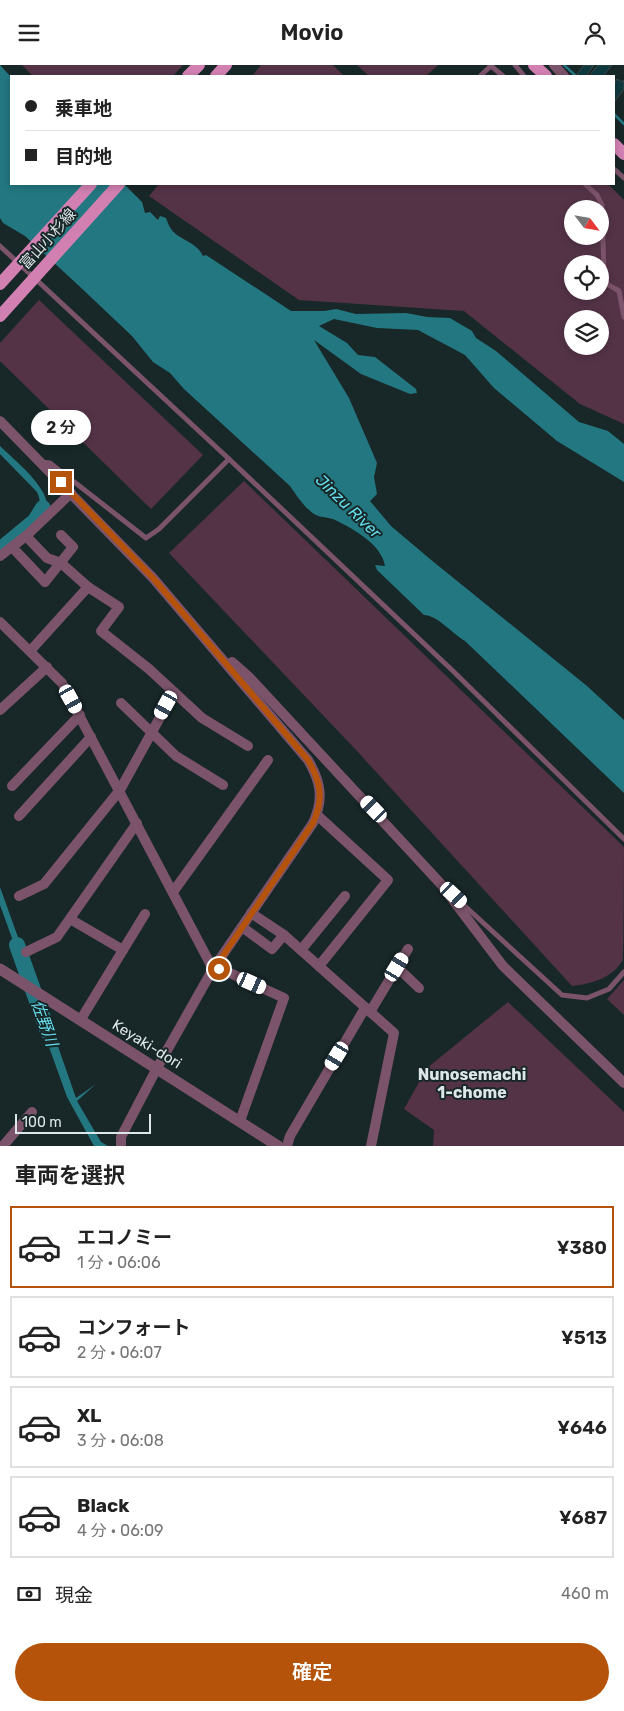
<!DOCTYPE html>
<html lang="ja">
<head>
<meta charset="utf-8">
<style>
	:root { --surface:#fff; --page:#f2f2f2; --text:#222; --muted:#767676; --line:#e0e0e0; --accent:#b45309 }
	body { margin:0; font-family:Rubik,"Noto Sans JP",sans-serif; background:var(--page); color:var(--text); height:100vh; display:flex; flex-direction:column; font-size:19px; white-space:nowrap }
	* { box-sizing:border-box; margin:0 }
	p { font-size:16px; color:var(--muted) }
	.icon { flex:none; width:28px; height:28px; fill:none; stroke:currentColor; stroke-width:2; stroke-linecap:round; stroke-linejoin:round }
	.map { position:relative; height:1081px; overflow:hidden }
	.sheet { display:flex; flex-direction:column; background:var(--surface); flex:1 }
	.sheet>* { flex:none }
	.hud { position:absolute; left:10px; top:10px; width:605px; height:110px; border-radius:0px; box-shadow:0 2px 8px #0003; display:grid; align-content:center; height:110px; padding:0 15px; background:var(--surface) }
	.needle { width:32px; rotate:121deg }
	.tools { position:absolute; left:564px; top:135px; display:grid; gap:10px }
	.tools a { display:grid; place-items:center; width:45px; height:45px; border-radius:50%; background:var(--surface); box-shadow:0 2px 8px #0003; font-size:25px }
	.scale { position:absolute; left:15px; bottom:12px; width:136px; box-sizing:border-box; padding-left:5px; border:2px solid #dde6e8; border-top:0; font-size:14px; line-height:18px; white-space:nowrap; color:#dde6e8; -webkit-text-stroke:4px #182728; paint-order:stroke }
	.end { position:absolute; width:22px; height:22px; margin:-11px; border:6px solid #b45309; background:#fff; box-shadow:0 0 0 2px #fff }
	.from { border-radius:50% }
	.bubble { position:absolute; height:35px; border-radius:18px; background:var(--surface); box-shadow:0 2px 8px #0003; font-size:16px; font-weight:600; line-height:35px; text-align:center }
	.car { position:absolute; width:15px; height:30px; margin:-15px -8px; border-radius:6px; box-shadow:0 0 4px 1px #0007; background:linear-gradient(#fff 24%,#345 0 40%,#fff 0 76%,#345 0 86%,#fff 0) }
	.hud b { display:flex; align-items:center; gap:18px; height:48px; font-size:19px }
	.hud b+b { border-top:1px solid var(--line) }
	.hud i { width:12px; height:12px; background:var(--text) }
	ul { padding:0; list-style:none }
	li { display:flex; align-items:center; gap:15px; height:82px; margin:0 10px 8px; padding:0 5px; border:2px solid var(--line); border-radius:0px }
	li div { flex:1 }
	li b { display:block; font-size:19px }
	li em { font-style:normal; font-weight:600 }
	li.selected { border-color:var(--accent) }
	li>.icon { width:45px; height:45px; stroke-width:1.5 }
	h2 { padding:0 15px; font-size:22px; line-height:60px }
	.pay { display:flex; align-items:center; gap:12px; height:55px; padding:0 15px; font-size:19px }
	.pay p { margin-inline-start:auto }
	.action { display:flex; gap:10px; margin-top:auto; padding:10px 15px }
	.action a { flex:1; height:58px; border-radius:30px; background:var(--accent); color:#fff; font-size:20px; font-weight:600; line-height:58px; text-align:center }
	header { display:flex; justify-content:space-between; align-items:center; height:65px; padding:0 15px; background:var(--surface); font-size:22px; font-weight:600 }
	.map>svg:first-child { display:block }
	.green { fill:#543347; fill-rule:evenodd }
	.water { fill:#237781 }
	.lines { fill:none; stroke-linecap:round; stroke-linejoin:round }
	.stream { stroke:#237781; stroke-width:2.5 }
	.river { stroke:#237781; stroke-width:16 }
	.building { fill:#0e3a3f; stroke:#3b4b4d }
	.service { stroke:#7b536a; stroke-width:5 }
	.minor { stroke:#7b536a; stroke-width:10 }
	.tertiary { stroke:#7b536a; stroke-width:11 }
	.primary { stroke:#d280b2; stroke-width:12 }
	.primary-bridge { stroke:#d280b2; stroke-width:12 }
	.route { stroke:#b45309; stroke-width:6 }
	.labels { text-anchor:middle; stroke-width:4; stroke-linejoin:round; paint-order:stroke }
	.street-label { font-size:15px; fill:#dde6e8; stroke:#182728 }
	.water-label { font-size:16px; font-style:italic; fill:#64dceb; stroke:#182728 }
	.neighbourhood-label { font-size:16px; font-weight:bold; fill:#dde6e8; stroke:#182728 }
</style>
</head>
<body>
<header><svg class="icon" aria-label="menu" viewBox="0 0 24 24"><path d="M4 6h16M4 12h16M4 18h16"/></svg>Movio<svg class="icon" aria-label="person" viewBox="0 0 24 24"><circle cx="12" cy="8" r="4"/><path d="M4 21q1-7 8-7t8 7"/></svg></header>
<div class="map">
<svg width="624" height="1081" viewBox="0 0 624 1081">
	<rect width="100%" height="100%" fill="#182728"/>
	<g class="green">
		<path d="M22,0h161l-10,11h-140z"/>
		<path d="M261,0h72l11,11h-92z"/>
		<path d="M357,0h81l-12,11h-57z"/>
		<path d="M159,119h449l16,16v224l-44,-20 -116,-93 -165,-11 -150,-104zM572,144h28v27h-28zM572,199h28v27h-28zM572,254h28v27h-28z"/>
		<path d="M39,235l164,155 -52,54 -151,-148v-18z"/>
		<path d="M244,416l380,366c0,16 0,103 -1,112 -9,19 -32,25 -51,27l-216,-236 -187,-197z"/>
		<path d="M624,915v35l-17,-16z"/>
		<path d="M508,937l116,110v34h-191l1,-16 -30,-21 23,-41z"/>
	</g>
	<g class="water">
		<path d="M0,0l11,12v107h113l18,18 3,11 5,-1 8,8 2,-4 6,2c1,3 3,8 5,11 8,11 26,13 32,27l3,-1 85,56h33l12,-2 20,5 50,-1 21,4 23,1 22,13 4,7 20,13 83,71 29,9 16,13v38l-67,-41 -63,-53 -29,-33 -47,-25 -41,-2 -43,-9 -15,7 28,17 11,12 17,2 41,32 1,4 -7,1 -49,-20 -47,-34 35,58 28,65 -3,14 3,17 -7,7 21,25 39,33 157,127 37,34v73l-159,-152c-13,-8 -27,-25 -41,-26l-47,-45 -2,-5 10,1c-3,-21 -31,-37 -50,-46 -5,-3 -13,-2 -19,-5 -10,-5 -19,-19 -26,-29l-106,-97 -14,-16 -17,-11 -21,-26 -55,-52 -52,-48 -22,-13 -3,-5z"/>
		<path d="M0,381c14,14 57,47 45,68 -2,4 -7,8 -10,11l-5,-3c9,-9 13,-17 7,-30l-37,-38z"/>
		<path d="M0,822l29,81 -8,-5 -21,-58z"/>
		<path d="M35,943l12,7 29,83 20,-14 -19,17 24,41 7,4h-14l-27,-49z"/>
	</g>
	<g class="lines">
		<g class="stream">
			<path d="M564,0l12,11"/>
			<path d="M614,49l10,10"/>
		</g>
		<g class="river">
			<path d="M6,480l29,-24 8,-13"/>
			<path d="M17,880l31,87"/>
		</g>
	</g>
	<g class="building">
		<path d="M584,0h10l-8,11h-6l-3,-2z"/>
		<path d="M598,0h14l-9,11h-14z"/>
		<path d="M617,14l5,3 2,-2v9l-10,13v-18z"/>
	</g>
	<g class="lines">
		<g class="service">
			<path d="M490,0l13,11"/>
			<path d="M515,0l9,11"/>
			<path d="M480,11l11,-10"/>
			<path d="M614,104l10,9"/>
			<path d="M585,119l12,11 5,10 2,68 3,11 12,7 5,26"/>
			<path d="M0,181l229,213"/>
			<path d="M41,397l9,1 96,75 13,-9 70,-70 224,212 171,168"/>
			<path d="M455,832l107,98 25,3 22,-9 15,-17"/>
		</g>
		<g class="minor">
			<path d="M554,0l10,11"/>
			<path d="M0,356l153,157 155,182c13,22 16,39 5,63l-100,146 -56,99 -36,69v9"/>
			<path d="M26,471l21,22 14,5 27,24 31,20 -18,24 48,38 53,49 46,28"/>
			<path d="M12,482l33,35 28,-35 -12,-12"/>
			<path d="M0,491l26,-20 45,-43"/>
			<path d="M0,557l62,61 151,286 6,-1 65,30 -44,123"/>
			<path d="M31,585l57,-63"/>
			<path d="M232,597l17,15 191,206 63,83 121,117"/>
			<path d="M121,638l55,53 47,29"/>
			<path d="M0,645l47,-43"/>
			<path d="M12,721l68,-71"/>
			<path d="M317,750l71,65 -69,86"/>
			<path d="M19,751l72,-79"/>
			<path d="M173,827l95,-132"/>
			<path d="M19,831l25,-12 76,-94 54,-98"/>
			<path d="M251,848l33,22 110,98 -23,113"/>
			<path d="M70,854l53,31"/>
			<path d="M242,862l30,22 12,-14"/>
			<path d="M301,885l44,-54"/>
			<path d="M26,887l31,-15 80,-114"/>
			<path d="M397,902l22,21"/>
			<path d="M370,947l38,-63"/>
			<path d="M81,954l64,-105"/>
			<path d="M3,1081l29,-34"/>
			<path d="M287,1081l3,-10 75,-128"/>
		</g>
		<path class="tertiary" d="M0,904l278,177"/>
		<g class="primary">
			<path d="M534,0l12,11"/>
			<path d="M188,11l11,-11"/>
			<path d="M216,11l10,-11"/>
			<path d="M614,79l10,10"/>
		</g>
		<g class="primary-bridge">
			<path d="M0,219l91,-100"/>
			<path d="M0,251l119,-132"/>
		</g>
	</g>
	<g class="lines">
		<path class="route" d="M61,417l92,96 155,182c13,22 16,39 5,63l-99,146h5"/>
	</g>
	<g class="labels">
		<g class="street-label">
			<text transform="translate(48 174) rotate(-48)" y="5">富山小杉線</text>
			<text transform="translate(147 979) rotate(32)" y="5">Keyaki-dori</text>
		</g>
		<g class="water-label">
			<text transform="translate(349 441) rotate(44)" y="6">Jinzu River</text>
			<text transform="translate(45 958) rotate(70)" y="6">佐野川</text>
		</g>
		<g class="neighbourhood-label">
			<text x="472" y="1015">Nunosemachi<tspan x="472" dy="18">1-chome</tspan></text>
		</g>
	</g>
</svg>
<div class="tools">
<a><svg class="needle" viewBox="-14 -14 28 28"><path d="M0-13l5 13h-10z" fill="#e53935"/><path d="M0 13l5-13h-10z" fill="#767676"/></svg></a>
<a><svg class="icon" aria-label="locate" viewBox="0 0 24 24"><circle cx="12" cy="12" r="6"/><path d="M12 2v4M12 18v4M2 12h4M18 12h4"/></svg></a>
<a><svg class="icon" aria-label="layers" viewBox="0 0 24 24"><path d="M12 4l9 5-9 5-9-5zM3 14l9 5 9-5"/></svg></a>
</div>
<div class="scale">100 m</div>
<i class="end from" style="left:219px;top:904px"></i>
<i class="end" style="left:61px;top:417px"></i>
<div class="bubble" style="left:31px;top:345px;width:60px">2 分</div>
<i class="car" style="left:71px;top:634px;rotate:151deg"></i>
<i class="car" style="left:166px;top:640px;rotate:209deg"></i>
<i class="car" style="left:374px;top:744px;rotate:316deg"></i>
<i class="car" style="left:454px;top:830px;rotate:133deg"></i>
<i class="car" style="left:397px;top:902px;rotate:31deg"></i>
<i class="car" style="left:252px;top:918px;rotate:114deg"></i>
<i class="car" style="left:337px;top:991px;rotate:211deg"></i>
<div class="hud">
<b><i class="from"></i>乗車地</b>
<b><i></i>目的地</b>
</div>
</div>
<section class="sheet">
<h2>車両を選択</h2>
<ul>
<li class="selected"><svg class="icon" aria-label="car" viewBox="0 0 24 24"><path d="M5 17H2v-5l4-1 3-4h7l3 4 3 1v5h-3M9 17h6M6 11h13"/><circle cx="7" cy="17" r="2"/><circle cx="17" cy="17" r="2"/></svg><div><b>エコノミー</b><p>1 分 · 06:06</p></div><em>¥380</em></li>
<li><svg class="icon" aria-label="car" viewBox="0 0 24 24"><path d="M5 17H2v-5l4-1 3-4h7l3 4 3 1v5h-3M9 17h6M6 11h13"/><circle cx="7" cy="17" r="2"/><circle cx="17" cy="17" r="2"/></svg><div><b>コンフォート</b><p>2 分 · 06:07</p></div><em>¥513</em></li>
<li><svg class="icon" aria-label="car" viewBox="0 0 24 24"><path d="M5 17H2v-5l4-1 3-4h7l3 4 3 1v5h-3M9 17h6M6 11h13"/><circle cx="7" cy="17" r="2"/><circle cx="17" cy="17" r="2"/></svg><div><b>XL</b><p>3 分 · 06:08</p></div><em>¥646</em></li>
<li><svg class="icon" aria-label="car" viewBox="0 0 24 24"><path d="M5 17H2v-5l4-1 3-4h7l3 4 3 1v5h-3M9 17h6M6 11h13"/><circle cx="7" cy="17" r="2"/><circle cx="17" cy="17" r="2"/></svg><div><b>Black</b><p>4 分 · 06:09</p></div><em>¥687</em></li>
</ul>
<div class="pay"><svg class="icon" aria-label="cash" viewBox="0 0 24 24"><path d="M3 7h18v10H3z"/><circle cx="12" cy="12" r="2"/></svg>現金<p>460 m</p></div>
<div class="action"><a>確定</a></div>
</section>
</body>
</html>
